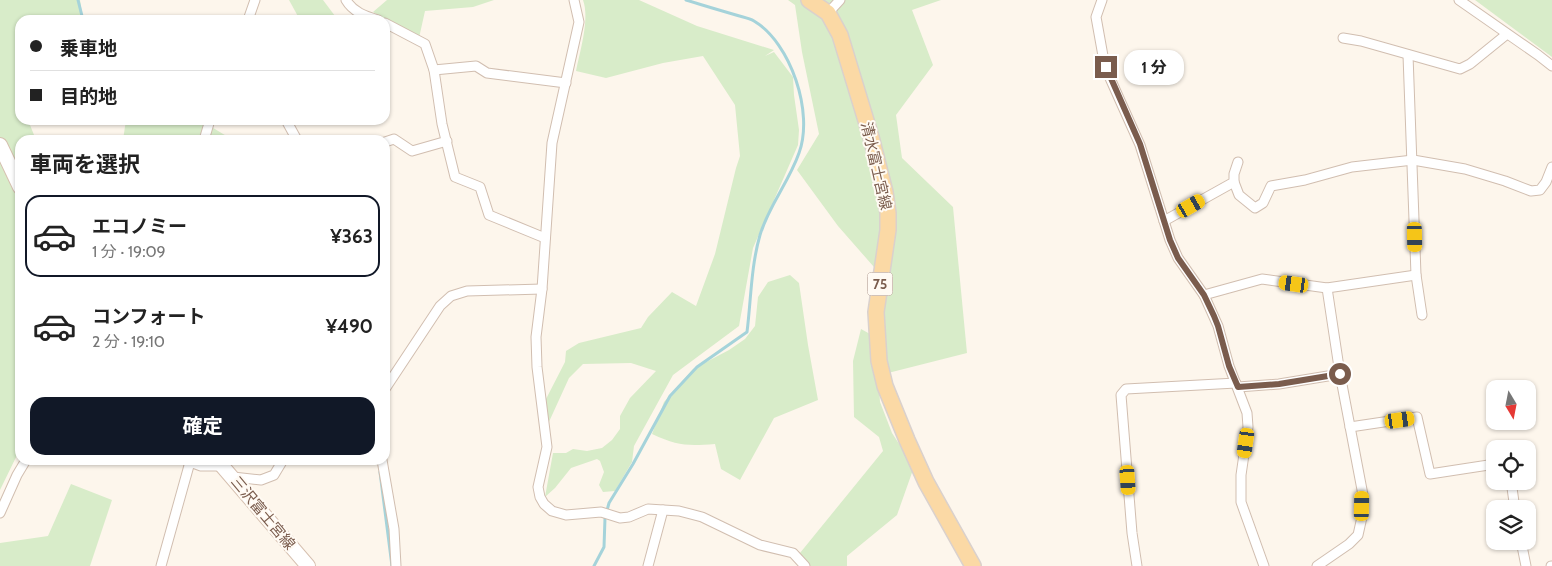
<!DOCTYPE html>
<html lang="ja">
<head>
<meta charset="utf-8">
<style>
	:root { --surface:#fff; --page:#f6f6f6; --text:#222; --muted:#767676; --line:#e0e0e0; --accent:#111827 }
	body { margin:0; font-family:Cabin,"Noto Sans JP",sans-serif; background:var(--page); color:var(--text); height:100vh; display:flex; flex-direction:column; font-size:19px; white-space:nowrap }
	* { box-sizing:border-box; margin:0 }
	p { font-size:16px; color:var(--muted) }
	.icon { flex:none; width:28px; height:28px; fill:none; stroke:currentColor; stroke-width:2; stroke-linecap:round; stroke-linejoin:round }
	.map { position:relative; flex:1; overflow:hidden }
	.details { position:absolute; left:15px; top:135px; width:375px; height:330px; display:flex; flex-direction:column; background:var(--surface); border-radius:15px; box-shadow:0 1px 4px #0004 }
	.details>* { flex:none }
	.banner { position:absolute; left:15px; top:15px; width:375px; height:110px; border-radius:15px; box-shadow:0 1px 4px #0004; display:grid; align-content:center; height:110px; padding:0 15px; background:var(--surface) }
	.needle { width:32px; rotate:170deg }
	.controls { position:absolute; left:1486px; top:380px; display:grid; gap:10px }
	.controls a { display:grid; place-items:center; width:50px; height:50px; border-radius:10px; background:var(--surface); box-shadow:0 1px 4px #0004; font-size:25px }
	.end { position:absolute; width:22px; height:22px; margin:-11px; border:6px solid #7a5c4d; background:#fff; box-shadow:0 0 0 2px #fff }
	.from { border-radius:50% }
	.bubble { position:absolute; height:35px; border-radius:15px; background:var(--surface); box-shadow:0 1px 4px #0004; font-size:16px; font-weight:700; line-height:35px; text-align:center }
	.car { position:absolute; width:15px; height:30px; margin:-15px -8px; border-radius:6px; box-shadow:0 0 4px 1px #0007; background:linear-gradient(#f5c518 24%,#345 0 40%,#f5c518 0 76%,#345 0 86%,#f5c518 0) }
	.banner b { display:flex; align-items:center; gap:18px; height:48px; font-size:19px }
	.banner b+b { border-top:1px solid var(--line) }
	.banner i { width:12px; height:12px; background:var(--text) }
	ul { padding:0; list-style:none }
	li { display:flex; align-items:center; gap:15px; height:82px; margin:0 10px 8px; padding:0 5px; border:2px solid transparent; border-radius:15px }
	li div { flex:1 }
	li b { display:block; font-size:19px }
	li em { font-style:normal; font-weight:700 }
	li.selected { border-color:var(--accent) }
	li>.icon { width:45px; height:45px; stroke-width:1.5 }
	h2 { padding:0 15px; font-size:22px; line-height:60px }
	.primary-button { display:flex; gap:10px; margin-top:auto; padding:10px 15px }
	.primary-button a { flex:1; height:58px; border-radius:15px; background:var(--accent); color:#fff; font-size:20px; font-weight:700; line-height:58px; text-align:center }
	.map>svg:first-child { display:block }
	.green { fill:#d8ecc9 }
	.lines { fill:none; stroke-linecap:round; stroke-linejoin:round }
	.stream { stroke:#a5d3da; stroke-width:3 }
	.street-casing { stroke:#d1beb0; stroke-width:11 }
	.secondary-casing { stroke:#d6c0b0; stroke-width:16 }
	.primary-casing { stroke:#dad1cd; stroke-width:18 }
	.street { stroke:#fff; stroke-width:9 }
	.secondary { stroke:#fff; stroke-width:14 }
	.primary { stroke:#fbd9a5; stroke-width:15 }
	.route { stroke:#7a5c4d; stroke-width:6 }
	.labels { text-anchor:middle; stroke-width:4; stroke-linejoin:round; paint-order:stroke }
	.shield { fill:#fffaf3; stroke:#a28b7f; stroke-width:1 }
	.shield-label { font-size:14px; font-weight:bold; fill:#7a5c4d }
	.street-label { font-size:15px; fill:#7a5c4d; stroke:#fffaf3 }
</style>
</head>
<body>
<div class="map">
<svg width="1552" height="566" viewBox="0 0 1552 566">
	<rect width="100%" height="100%" fill="#fdf6ec"/>
	<g class="green">
		<path d="M0,0h80l3,20h-63v100h8l8,20h-16v309l-20,41z"/>
		<path d="M289,0h34l15,20h-38z"/>
		<path d="M387,0h107l-21,7 -48,4 -6,27 -46,-26z"/>
		<path d="M583,0h56l58,26 77,24 -9,6 9,-4 19,25 1,18 5,35 -1,15 -45,103 -14,78 -66,49 -39,71 -2,16 -17,29 -12,1 -4,-7 5,-13 -4,-11 -3,-2 -26,9 -16,20 -10,9 8,-44h13l7,-4 14,2 15,-3 10,-8 8,-11v-13l10,-18 26,-27 -25,-8 -48,1 -14,14 -21,46 -2,-25 19,-37 1,-11 13,-8 62,-15 7,-11 24,-25 24,14 19,-52 21,-86 4,-12 -5,-51 -32,-49 -40,7 -57,15 -30,-7c4,-20 14,-52 7,-71z"/>
		<path d="M788,0h153l-29,10 21,55 -37,50 6,43 51,49 14,146 -79,20 -7,-98 -43,-49 -41,-56 22,-36 -17,-82 -7,-47z"/>
		<path d="M1475,0h77v57z"/>
		<path d="M126,120h74l33,20h-110z"/>
		<path d="M790,275l9,8 9,62 10,55 -44,18 -34,62 -19,-11 -6,-25c-28,2 -37,2 -63,-10l12,-32 29,-33 36,-19 16,-11 10,-13 3,-29 10,-15z"/>
		<path d="M861,329l9,5 8,36 2,32 12,31 22,34 -17,48 -50,41v10h-40l-7,-13 83,-102 -4,-14 -25,-20 -1,-56z"/>
		<path d="M71,484l41,16 -22,66h-90v-23l48,-7z"/>
	</g>
	<g class="lines">
		<g class="stream">
			<path d="M78,0l5,20"/>
			<path d="M380,472l12,94"/>
			<path d="M594,566l10,-19 1,-29 4,-15 24,-39 37,-68 27,-29 50,-35c4,-32 4,-66 13,-97 9,-30 29,-53 39,-82 15,-40 -8,-110 -45,-132 -5,-3 -12,-4 -18,-6 -17,-5 -34,-10 -50,-15"/>
		</g>
		<defs>
			<g id="street">
				<path d="M346,0c7,12 19,16 32,20"/>
				<path d="M574,0l5,22 -27,121 -10,146 -6,48 1,30 10,80 -9,40 2,10 4,7 8,7 14,4 35,-3 19,6 9,-1 19,-8 31,2 23,6 58,28 33,8 12,13"/>
				<path d="M1102,0l-6,17 9,50 35,78 30,95 8,18 26,37 14,31 11,40 18,47 1,14 -7,48v27l23,64"/>
				<path d="M1459,0l79,55 14,11"/>
				<path d="M828,13l12,-13"/>
				<path d="M248,20l7,-20"/>
				<path d="M385,23l40,21 9,26 8,54 13,53 25,10 9,28 56,23"/>
				<path d="M1343,38l18,3 99,28 10,-5 37,-30"/>
				<path d="M1408,55l8,220 6,40"/>
				<path d="M434,70l42,-4 11,7 79,10"/>
				<path d="M286,120l11,20"/>
				<path d="M204,140l6,-20"/>
				<path d="M385,142l9,-3 18,12 35,-10"/>
				<path d="M1234,182l5,13 16,13 8,-5 8,-17 34,-6 47,-13 61,-7 52,9 40,12 26,10 9,-1 6,-8 6,-15"/>
				<path d="M1164,221l70,-39v-8l4,-12"/>
				<path d="M1204,295l58,-16 65,9 89,-13"/>
				<path d="M1238,387l41,-3 61,-10"/>
				<path d="M385,389l55,-83 11,-10 16,-5 75,-2"/>
				<path d="M1350,427l67,-10 13,57 65,-10"/>
				<path d="M185,460l16,6h22"/>
				<path d="M382,460l12,69 2,37"/>
				<path d="M233,477l28,3 13,-5 9,-15"/>
				<path d="M1511,481l4,28"/>
				<path d="M0,513l17,-38 9,-15"/>
				<path d="M1521,541l5,25"/>
				<path d="M161,566l29,-104"/>
				<path d="M648,566l15,-56"/>
				<path d="M1137,566l-5,-33 -11,-138 5,-6 110,-6"/>
				<path d="M1317,566l32,-22 9,-9 4,-18 1,-22 -23,-121 -13,-86"/>
				<path d="M1551,566h1"/>
			</g>
			<g id="secondary">
				<path d="M0,145l20,42"/>
				<path d="M217,460l91,106"/>
			</g>
			<path id="primary" d="M809,0l19,13 12,22 31,102 14,55 3,21v17l-12,82 3,49 6,25 22,54 19,42 47,84"/>
		</defs>
		<use href="#street" class="street-casing"/>
		<use href="#secondary" class="secondary-casing"/>
		<use href="#primary" class="primary-casing"/>
		<use href="#street" class="street"/>
		<use href="#secondary" class="secondary"/>
		<use href="#primary" class="primary"/>
	</g>
	<g class="lines">
		<path class="route" d="M1106,67l34,77 30,96 8,18 26,37 10,21 4,10 11,40 9,21 41,-3 61,-10"/>
	</g>
	<g class="labels">
		<rect class="shield" x="867.5" y="272.5" width="25" height="23" rx="4"/>
		<g class="shield-label">
			<text x="880" y="289">75</text>
		</g>
		<g class="street-label">
			<text transform="translate(876 166) rotate(77)" y="5">清水富士宮線</text>
			<text transform="translate(263 513) rotate(50)" y="5">三沢富士宮線</text>
		</g>
	</g>
</svg>
<div class="controls">
<a><svg class="needle" viewBox="-14 -14 28 28"><path d="M0-13l5 13h-10z" fill="#e53935"/><path d="M0 13l5-13h-10z" fill="#767676"/></svg></a>
<a><svg class="icon" aria-label="locate" viewBox="0 0 24 24"><circle cx="12" cy="12" r="6"/><path d="M12 2v4M12 18v4M2 12h4M18 12h4"/></svg></a>
<a><svg class="icon" aria-label="layers" viewBox="0 0 24 24"><path d="M12 4l9 5-9 5-9-5zM3 14l9 5 9-5"/></svg></a>
</div>
<i class="end from" style="left:1340px;top:374px"></i>
<i class="end" style="left:1106px;top:67px"></i>
<div class="bubble" style="left:1124px;top:50px;width:60px">1 分</div>
<i class="car" style="left:1191px;top:206px;rotate:60deg"></i>
<i class="car" style="left:1415px;top:237px;rotate:179deg"></i>
<i class="car" style="left:1294px;top:284px;rotate:278deg"></i>
<i class="car" style="left:1400px;top:420px;rotate:82deg"></i>
<i class="car" style="left:1246px;top:443px;rotate:188deg"></i>
<i class="car" style="left:1128px;top:480px;rotate:176deg"></i>
<i class="car" style="left:1362px;top:506px;rotate:1deg"></i>
<div class="banner">
<b><i class="from"></i>乗車地</b>
<b><i></i>目的地</b>
</div>
<section class="details">
<h2>車両を選択</h2>
<ul>
<li class="selected"><svg class="icon" aria-label="car" viewBox="0 0 24 24"><path d="M5 17H2v-5l4-1 3-4h7l3 4 3 1v5h-3M9 17h6M6 11h13"/><circle cx="7" cy="17" r="2"/><circle cx="17" cy="17" r="2"/></svg><div><b>エコノミー</b><p>1 分 · 19:09</p></div><em>¥363</em></li>
<li><svg class="icon" aria-label="car" viewBox="0 0 24 24"><path d="M5 17H2v-5l4-1 3-4h7l3 4 3 1v5h-3M9 17h6M6 11h13"/><circle cx="7" cy="17" r="2"/><circle cx="17" cy="17" r="2"/></svg><div><b>コンフォート</b><p>2 分 · 19:10</p></div><em>¥490</em></li>
</ul>
<div class="primary-button"><a>確定</a></div>
</section>
</div>
</body>
</html>
